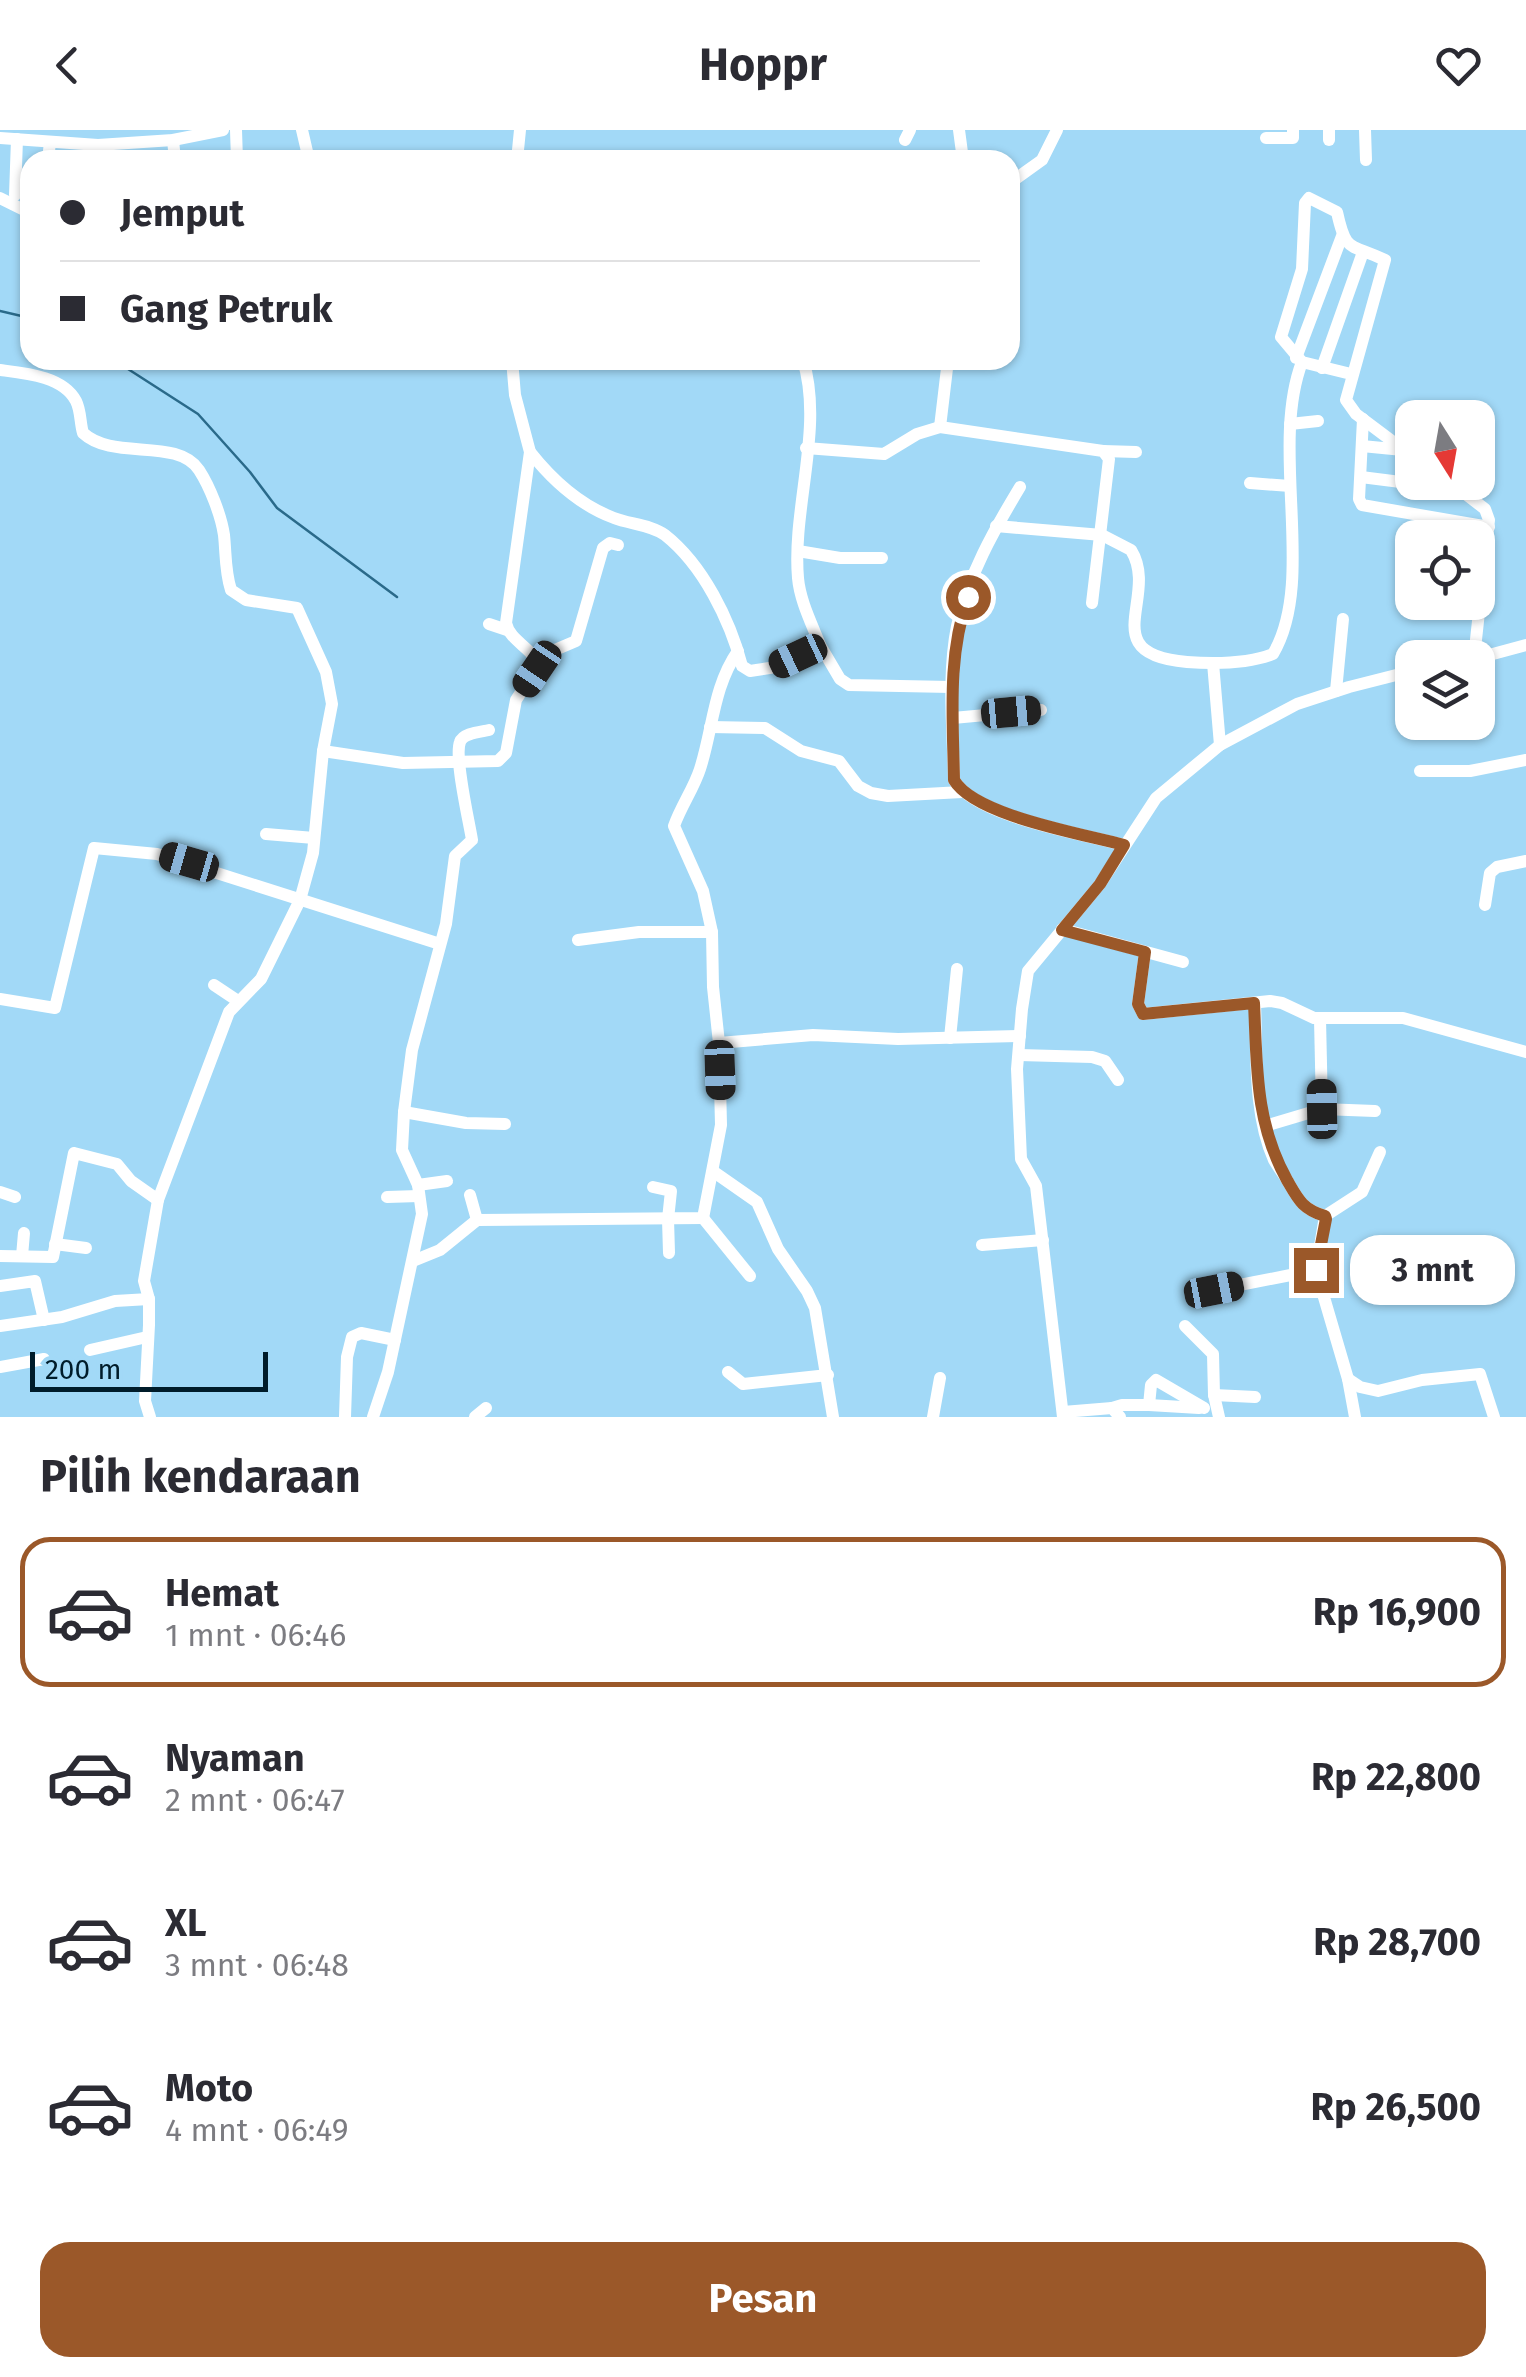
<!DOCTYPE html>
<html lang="id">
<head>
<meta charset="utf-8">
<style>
	:root { --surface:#fff; --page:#f7f7f7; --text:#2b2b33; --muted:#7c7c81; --line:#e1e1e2; --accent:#9b5829 }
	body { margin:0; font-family:"Fira Sans",sans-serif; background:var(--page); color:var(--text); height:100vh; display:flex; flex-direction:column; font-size:38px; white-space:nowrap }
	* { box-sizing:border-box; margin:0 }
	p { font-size:32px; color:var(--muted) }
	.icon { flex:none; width:55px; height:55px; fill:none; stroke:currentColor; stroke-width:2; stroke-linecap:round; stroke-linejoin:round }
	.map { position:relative; height:1287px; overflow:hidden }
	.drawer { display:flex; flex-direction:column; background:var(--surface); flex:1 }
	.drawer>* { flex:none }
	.top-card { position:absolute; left:20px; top:20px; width:1000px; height:220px; border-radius:30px; box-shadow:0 2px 8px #0004; display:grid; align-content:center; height:220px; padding:0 40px; background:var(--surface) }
	.needle { width:65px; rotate:169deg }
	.buttons { position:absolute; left:1395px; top:270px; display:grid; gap:20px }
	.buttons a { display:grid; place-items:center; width:100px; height:100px; border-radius:20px; background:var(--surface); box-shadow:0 2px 8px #0004; font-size:50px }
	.scale { position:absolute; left:30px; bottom:25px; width:238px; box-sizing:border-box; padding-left:10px; border:5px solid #001c2a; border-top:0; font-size:28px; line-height:35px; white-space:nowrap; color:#001c2a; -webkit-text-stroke:8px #a2d9f7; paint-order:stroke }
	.end { position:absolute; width:45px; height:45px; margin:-22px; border:12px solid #9b5829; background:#fff; box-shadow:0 0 0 5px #fff }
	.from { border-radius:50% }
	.bubble { position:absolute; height:70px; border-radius:30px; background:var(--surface); box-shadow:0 2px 8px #0004; font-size:32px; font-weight:700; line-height:70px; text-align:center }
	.car { position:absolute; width:30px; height:60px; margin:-30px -15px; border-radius:12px; box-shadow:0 0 8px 2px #0007; background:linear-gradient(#222 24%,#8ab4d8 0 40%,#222 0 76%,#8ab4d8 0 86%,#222 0) }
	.top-card b { display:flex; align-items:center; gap:35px; height:95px; font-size:38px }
	.top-card b+b { border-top:2px solid var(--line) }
	.top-card i { width:25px; height:25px; background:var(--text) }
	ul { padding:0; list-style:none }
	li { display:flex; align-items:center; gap:30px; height:150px; margin:0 20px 15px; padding:0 20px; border:5px solid transparent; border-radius:30px }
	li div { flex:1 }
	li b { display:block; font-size:38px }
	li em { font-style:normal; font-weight:700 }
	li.selected { border-color:var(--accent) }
	li>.icon { width:90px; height:90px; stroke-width:1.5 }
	h2 { padding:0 40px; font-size:45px; line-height:120px }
	.cta { display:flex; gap:20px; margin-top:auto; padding:20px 40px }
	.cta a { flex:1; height:115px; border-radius:30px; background:var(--accent); color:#fff; font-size:40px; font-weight:700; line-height:115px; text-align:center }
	header { display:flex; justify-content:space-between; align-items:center; height:130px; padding:0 40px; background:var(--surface); font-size:45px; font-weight:700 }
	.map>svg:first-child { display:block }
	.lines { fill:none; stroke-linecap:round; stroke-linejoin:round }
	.stream { stroke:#2a6a8a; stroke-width:2.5 }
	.minor { stroke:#fff; stroke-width:12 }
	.route { stroke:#9b5829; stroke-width:12 }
</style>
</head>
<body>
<header><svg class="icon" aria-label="back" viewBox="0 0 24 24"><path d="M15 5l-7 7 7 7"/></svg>Hoppr<svg class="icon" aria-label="heart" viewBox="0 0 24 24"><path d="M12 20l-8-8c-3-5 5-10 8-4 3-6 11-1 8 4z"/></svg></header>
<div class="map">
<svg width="1526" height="1287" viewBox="0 0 1526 1287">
	<rect width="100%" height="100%" fill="#a2d9f7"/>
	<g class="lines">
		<g class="stream">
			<path d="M0,181l30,7"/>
			<path d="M114,230l84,54 52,58 27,36 120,89"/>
		</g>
		<g class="minor">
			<path d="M236,0l1,30"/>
			<path d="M302,0l7,30"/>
			<path d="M959,0l4,30"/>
			<path d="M1329,0v10"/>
			<path d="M1365,0l1,30"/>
			<path d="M0,8l98,7 75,-5 50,-10"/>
			<path d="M1266,8h27v-8"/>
			<path d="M173,10l2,20"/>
			<path d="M905,10l5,-10"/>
			<path d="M48,30l2,-18"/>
			<path d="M517,30l3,-30"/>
			<path d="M940,30l23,-5"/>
			<path d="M1010,53l32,-23 15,-30"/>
			<path d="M15,65l2,-56"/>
			<path d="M0,68l30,15"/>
			<path d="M1296,228l46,-122"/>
			<path d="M803,230c21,67 -11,148 -5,218 2,23 14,46 22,67"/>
			<path d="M1322,238l41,-116"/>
			<path d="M0,240c24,3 63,6 76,31 5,10 4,22 7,32 30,28 94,4 116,37 11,17 22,45 25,65 2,19 1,37 7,55l15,10 51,8 29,64 6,32 -9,47 -10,102 -13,47 -39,79 -32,33 -71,188 -14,81 5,18v26l-4,76 5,16"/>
			<path d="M1351,244l-49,-12 -21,-25 21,-68 3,-66 4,-5 28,14c9,42 13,31 48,48l-39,140 10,14 56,42"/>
			<path d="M1363,289l-4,80 3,6 127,22"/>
			<path d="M1290,294l28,-3"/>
			<path d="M940,297l8,-67"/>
			<path d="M1362,316l41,4"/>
			<path d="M806,318l78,6 33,-20 23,-7 163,24 6,8 -17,144"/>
			<path d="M1103,321l33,1"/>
			<path d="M530,322c23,29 49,53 84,66 15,6 38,7 51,17 38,30 65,85 77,131l8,5 26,-4 44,-22 20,34 9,6 102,2"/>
			<path d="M1361,347l95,12"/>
			<path d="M1450,352l35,27 4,11 -15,138"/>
			<path d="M1250,353l40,3"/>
			<path d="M1020,357c-26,43 -52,89 -63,139 -10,50 -4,104 -3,154 21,37 129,54 170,65"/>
			<path d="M996,396l106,9 29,15c29,47 -38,104 56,112 28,2 60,2 86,-8 44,-74 -4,-205 29,-292"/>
			<path d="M798,421l42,7h42"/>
			<path d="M489,494l18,6"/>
			<path d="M536,528l40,-17 27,-93 7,-5 8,2"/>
			<path d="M1478,528l48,-13"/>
			<path d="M1213,533l7,82"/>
			<path d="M1336,561l7,-72"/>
			<path d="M953,588l88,-8"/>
			<path d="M710,597l55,1 36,23 38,10 19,25 13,7 17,3 74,-4"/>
			<path d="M323,621l80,12 95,-2 8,-8 10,-53 22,-34c-4,-18 -28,-24 -32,-43l24,-171 -15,-57 -3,-35"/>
			<path d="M1420,641h50l56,-11"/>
			<path d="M266,704l48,4"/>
			<path d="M1485,775l5,-32 7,-6 29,-6"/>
			<path d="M1062,799l121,33"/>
			<path d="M712,802l-9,-41 -29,-65c7,-20 20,-38 26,-57 13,-40 13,-82 38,-118"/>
			<path d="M578,810l61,-8h73l1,55 6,56"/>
			<path d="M1145,822l-7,52 5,10 127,-13 12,2 32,15h89l123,34"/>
			<path d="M214,855l24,16"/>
			<path d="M0,869l55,9 39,-160 63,6 283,90"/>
			<path d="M1255,873c2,50 -2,110 19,157 4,7 9,13 13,20 11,19 15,29 38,36l-9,54 32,109 7,38"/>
			<path d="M1320,889l2,90"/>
			<path d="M950,908l7,-69"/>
			<path d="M1019,925l73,2 13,4 13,19"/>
			<path d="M404,982l62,11 39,1"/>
			<path d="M1265,996l57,-17 53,2"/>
			<path d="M714,1042l43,30 21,47 29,42 8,17 18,109"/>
			<path d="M418,1055l29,-4"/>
			<path d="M653,1057l18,4 -3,28 1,34"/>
			<path d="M0,1062l15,5"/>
			<path d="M470,1065l7,25 226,-2 18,-93 -2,-82 94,-8 85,4 122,-3"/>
			<path d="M387,1067l32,-1"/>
			<path d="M1325,1086l37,-24 18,-40"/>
			<path d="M703,1088l47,58"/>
			<path d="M55,1114l31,4"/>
			<path d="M982,1115l61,-5"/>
			<path d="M0,1126l53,1 21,-104 43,11 14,17 27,19"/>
			<path d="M22,1126l2,-23"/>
			<path d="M413,1131l27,-11 37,-30"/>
			<path d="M0,1156l35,-5 9,39"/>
			<path d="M1214,1160l102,-20"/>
			<path d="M0,1196l62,-9 53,-16 34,-2"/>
			<path d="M1185,1196l28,28 1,41 5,22"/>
			<path d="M90,1220l57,-13"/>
			<path d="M0,1237l44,-8"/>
			<path d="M728,1242l15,12 85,-9"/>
			<path d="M1348,1249l12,8 18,4 44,-11 58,-6 14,43"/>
			<path d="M1214,1265l41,2"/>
			<path d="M1149,1275l50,3"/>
			<path d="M1112,1278l10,-3h27l2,-20 5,-5 48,28"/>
			<path d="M1063,1282l49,-4 8,9"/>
			<path d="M345,1287l2,-60 5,-20 9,-4 34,7"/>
			<path d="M373,1287l15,-45 34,-158 -4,-29 -16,-35 2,-38 8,-62 34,-126 9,-68 17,-16c-3,-19 -18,-83 -12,-98 3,-9 20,-10 29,-12"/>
			<path d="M475,1287l11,-9"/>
			<path d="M933,1287l7,-39"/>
			<path d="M1063,1287l-27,-231 -15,-27 -4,-90 5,-60 6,-38 72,-87 56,-86 64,-53 77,-41 52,-17 63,-16"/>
		</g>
	</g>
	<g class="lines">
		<path class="route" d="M968,467c-21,60 -15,121 -14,183 21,36 130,54 170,65l-24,39 -38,46 83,22 -7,52 5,10 111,-11c3,64 1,119 33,177 11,19 15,29 38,36l1,3 -10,51"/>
	</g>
</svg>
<div class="buttons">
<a><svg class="needle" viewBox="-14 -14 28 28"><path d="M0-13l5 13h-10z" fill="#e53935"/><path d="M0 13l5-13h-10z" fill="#7c7c81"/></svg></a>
<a><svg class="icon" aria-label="locate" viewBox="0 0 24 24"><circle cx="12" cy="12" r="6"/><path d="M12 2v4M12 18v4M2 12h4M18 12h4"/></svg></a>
<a><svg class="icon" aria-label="layers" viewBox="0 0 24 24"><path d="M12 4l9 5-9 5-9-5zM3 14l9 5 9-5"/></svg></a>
</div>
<div class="scale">200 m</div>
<i class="end from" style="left:968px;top:467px"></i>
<i class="end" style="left:1316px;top:1140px"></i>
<div class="bubble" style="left:1350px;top:1105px;width:165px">3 mnt</div>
<i class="car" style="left:798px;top:526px;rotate:245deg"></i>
<i class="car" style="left:537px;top:539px;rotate:214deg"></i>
<i class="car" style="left:1011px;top:582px;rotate:85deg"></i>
<i class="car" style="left:189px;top:732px;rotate:286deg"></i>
<i class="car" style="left:720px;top:940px;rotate:178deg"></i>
<i class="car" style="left:1322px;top:979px;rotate:359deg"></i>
<i class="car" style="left:1214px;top:1160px;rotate:79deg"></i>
<div class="top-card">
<b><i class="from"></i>Jemput</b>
<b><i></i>Gang Petruk</b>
</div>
</div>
<section class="drawer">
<h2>Pilih kendaraan</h2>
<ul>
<li class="selected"><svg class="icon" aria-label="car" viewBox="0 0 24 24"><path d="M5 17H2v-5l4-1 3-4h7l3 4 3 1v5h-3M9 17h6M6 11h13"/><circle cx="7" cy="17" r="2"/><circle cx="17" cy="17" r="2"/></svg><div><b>Hemat</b><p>1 mnt · 06:46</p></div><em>Rp 16,900</em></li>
<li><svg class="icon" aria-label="car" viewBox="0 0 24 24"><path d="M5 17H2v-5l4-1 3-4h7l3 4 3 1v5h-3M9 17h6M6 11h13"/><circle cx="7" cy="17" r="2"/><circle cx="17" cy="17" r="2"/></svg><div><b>Nyaman</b><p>2 mnt · 06:47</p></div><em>Rp 22,800</em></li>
<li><svg class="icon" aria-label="car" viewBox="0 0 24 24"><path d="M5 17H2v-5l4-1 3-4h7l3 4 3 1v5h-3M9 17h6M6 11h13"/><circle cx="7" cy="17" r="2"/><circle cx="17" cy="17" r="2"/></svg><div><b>XL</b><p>3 mnt · 06:48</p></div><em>Rp 28,700</em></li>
<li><svg class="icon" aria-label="car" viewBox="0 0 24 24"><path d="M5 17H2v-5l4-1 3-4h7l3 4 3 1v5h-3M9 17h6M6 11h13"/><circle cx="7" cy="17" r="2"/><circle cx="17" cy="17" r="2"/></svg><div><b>Moto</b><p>4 mnt · 06:49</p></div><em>Rp 26,500</em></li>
</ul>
<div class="cta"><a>Pesan</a></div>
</section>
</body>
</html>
